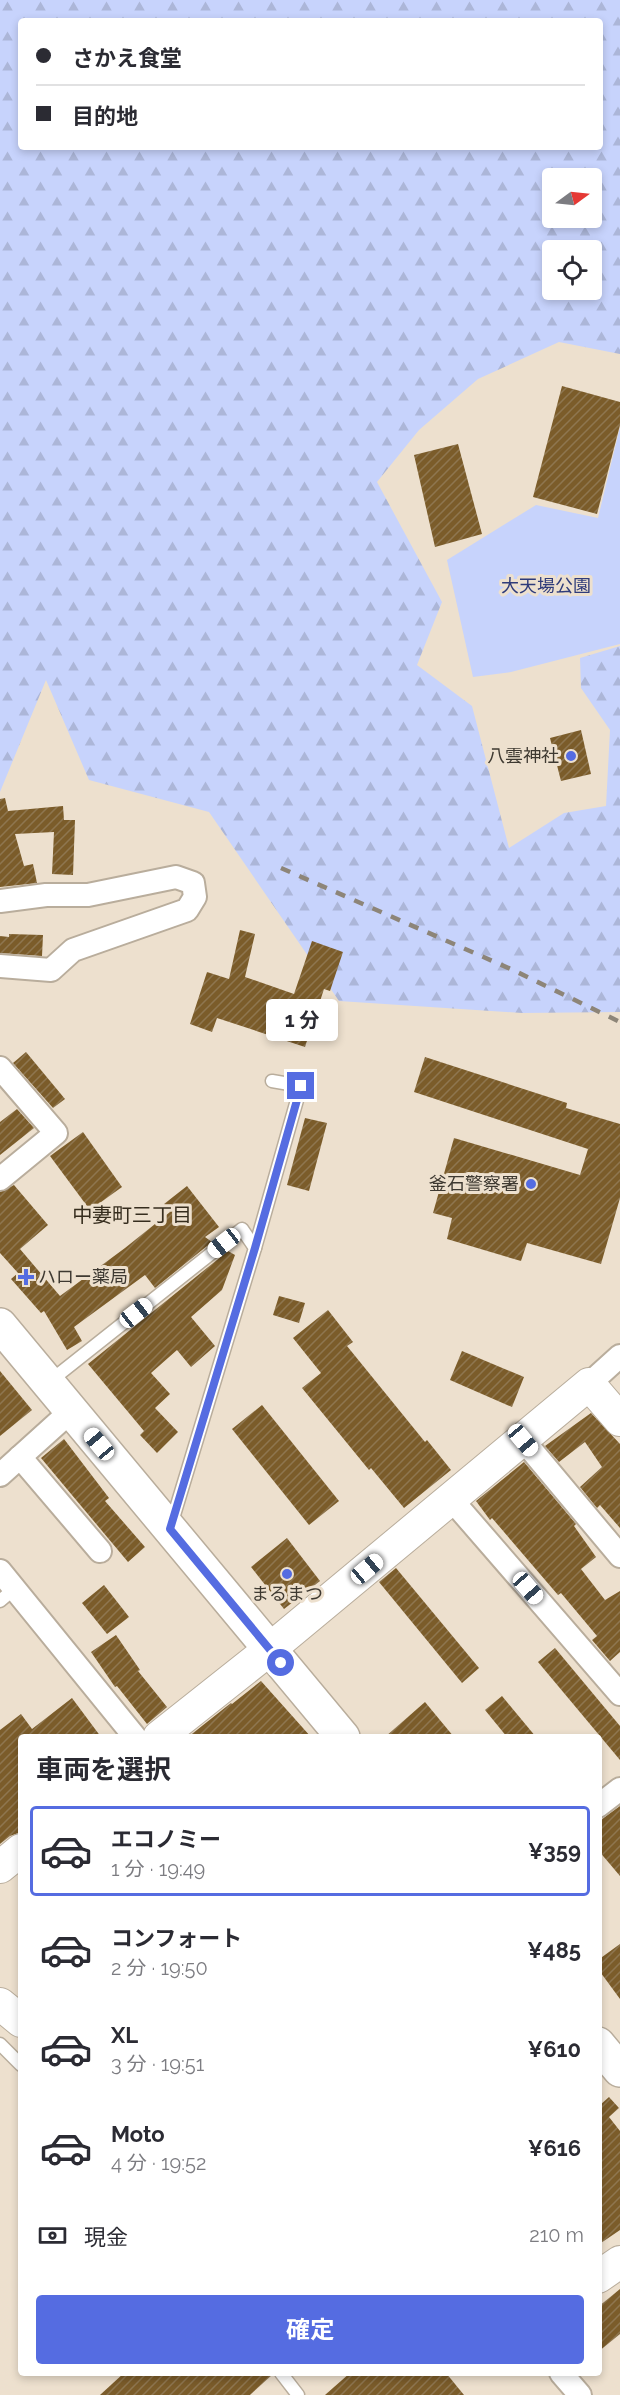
<!DOCTYPE html>
<html lang="ja">
<head>
<meta charset="utf-8">
<style>
	:root { --surface:#fff; --page:#f2f2f3; --text:#2b2b33; --muted:#7c7c81; --line:#e1e1e2; --accent:#556ce1 }
	body { margin:0; font-family:Raleway,"Noto Sans JP",sans-serif; background:var(--page); color:var(--text); height:100vh; display:flex; flex-direction:column; font-size:22px; white-space:nowrap }
	* { box-sizing:border-box; margin:0 }
	p { font-size:20px; color:var(--muted) }
	.icon { flex:none; width:33px; height:33px; fill:none; stroke:currentColor; stroke-width:2; stroke-linecap:round; stroke-linejoin:round }
	.map { position:relative; flex:1; overflow:hidden }
	.panel { position:absolute; left:18px; top:1734px; width:584px; height:642px; display:flex; flex-direction:column; background:var(--surface); border-radius:6px; box-shadow:0 3px 9px #0003 }
	.panel>* { flex:none }
	.banner { position:absolute; left:18px; top:18px; width:585px; height:132px; border-radius:6px; box-shadow:0 3px 9px #0003; display:grid; align-content:center; height:132px; padding:0 18px; background:var(--surface) }
	.needle { width:39px; rotate:75deg }
	.controls { position:absolute; left:542px; top:168px; display:grid; gap:12px }
	.controls a { display:grid; place-items:center; width:60px; height:60px; border-radius:6px; background:var(--surface); box-shadow:0 3px 9px #0003; font-size:30px }
	.end { position:absolute; width:27px; height:27px; margin:-14px; border:8px solid #556ce1; background:#fff; box-shadow:0 0 0 3px #fff }
	.from { border-radius:50% }
	.bubble { position:absolute; height:42px; border-radius:6px; background:var(--surface); box-shadow:0 3px 9px #0003; font-size:20px; font-weight:700; line-height:42px; text-align:center }
	.car { position:absolute; width:18px; height:36px; margin:-18px -9px; border-radius:8px; box-shadow:0 0 4px 2px #0007; background:linear-gradient(#fff 24%,#345 0 40%,#fff 0 76%,#345 0 86%,#fff 0) }
	.banner b { display:flex; align-items:center; gap:21px; height:57px; font-size:22px }
	.banner b+b { border-top:2px solid var(--line) }
	.banner i { width:15px; height:15px; background:var(--text) }
	ul { padding:0; list-style:none }
	li { display:flex; align-items:center; gap:18px; height:90px; margin:0 12px 9px; padding:0 6px; border:3px solid transparent; border-radius:6px }
	li div { flex:1 }
	li b { display:block; font-size:22px }
	li em { font-style:normal; font-weight:700 }
	li.on { border-color:var(--accent) }
	li>.icon { width:54px; height:54px; stroke-width:1.5 }
	h2 { padding:0 18px; font-size:27px; line-height:72px }
	.pay { display:flex; align-items:center; gap:15px; height:66px; padding:0 18px; font-size:22px }
	.pay p { margin-inline-start:auto }
	.button { display:flex; gap:12px; margin-top:auto; padding:12px 18px }
	.button a { flex:1; height:69px; border-radius:6px; background:var(--accent); color:#fff; font-size:24px; font-weight:700; line-height:69px; text-align:center }
	.map>svg:first-child { display:block }
	.forest { fill:url(#forest-firs); fill-rule:evenodd }
	.green { fill:#c7d3fc }
	.building { fill:url(#building-hatch) }
	.lines { fill:none; stroke-linecap:round; stroke-linejoin:round }
	.lane-casing { stroke:#b9ad9c; stroke-width:15 }
	.street-casing { stroke:#b9ad9c; stroke-width:26 }
	.secondary-casing { stroke:#b9ad9c; stroke-width:34 }
	.highway-casing { stroke:#b9ad9c; stroke-width:36 }
	.lane { stroke:#fff; stroke-width:12 }
	.street { stroke:#fff; stroke-width:22 }
	.secondary { stroke:#fff; stroke-width:32 }
	.highway { stroke:#fff; stroke-width:33 }
	.rail { stroke:#8d8578; stroke-width:4.5; stroke-dasharray:10 10; stroke-linecap:butt }
	.route { stroke:#556ce1; stroke-width:8 }
	.poi-dot { fill:#556ce1; stroke:#ede0ce; stroke-width:2 }
	.labels { text-anchor:middle; stroke-width:6; stroke-linejoin:round; paint-order:stroke }
	.park-label { font-size:18px; fill:#2e3b7a; stroke:#ede0ce }
	.poi-label { font-size:18px; fill:#3e3931; stroke:#ede0ce; text-anchor:end }
	.neighbourhood-label { font-size:20px; fill:#362d1e; stroke:#ede0ce }
</style>
</head>
<body>
<div class="map">
<svg width="620" height="2395" viewBox="0 0 620 2395">
	<defs>
		<pattern id="forest-firs" width="22" height="20" patternUnits="userSpaceOnUse" patternTransform="scale(1.5)"><rect width="22" height="20" fill="#c7d3fc"/><path d="M5 1l3.5 6h-7zM16 11l3.5 6h-7z" fill="#acb6d8"/></pattern>
		<pattern id="building-hatch" width="6" height="6" patternUnits="userSpaceOnUse" patternTransform="scale(1.5)"><rect width="6" height="6" fill="#7b5c2a"/><path d="M-1 1l2-2M0 6l6-6M5 7l2-2" fill="none" stroke="#8e7650"/></pattern>
	</defs>
	<rect width="100%" height="100%" fill="#ede0ce"/>
	<path class="forest" d="M0,0h620v354l-61,-12 -81,37 -59,51 -42,52 65,120 -25,63 55,41 37,142 55,-35 42,-7 4,-76 -29,-42 -1,-30 40,-12v366l-98,1 -183,-12 -130,-189 -120,-32 -43,-100 -46,112zM21,21h579v126h-579zM552,178h39v40h-39zM552,250h39v40h-39z"/>
	<path class="green" d="M620,427v217l-109,28 -38,5 -26,-117 89,-55 62,13z"/>
	<g class="building">
		<path d="M562,386l58,16v23l-23,89 -64,-17z"/>
		<path d="M458,444l24,90 -47,13 -21,-92z"/>
		<path d="M581,730l10,44 -30,7 -11,-43z"/>
		<path d="M5,798l3,13 55,-5 1,14h11l-2,55 -21,-1 2,-42 -39,2 9,32 9,-2 4,19 -37,4v-88z"/>
		<path d="M240,930l15,4 -10,43 49,17 18,-53 31,11 -13,39 -6,-2 -19,58 -88,-29 -5,14 -22,-8 17,-52 22,7z"/>
		<path d="M9,934l34,1 -1,21 -42,-3v-17l9,1z"/>
		<path d="M26,1052l39,47 -12,9 -40,-45z"/>
		<path d="M425,1057l142,46 -1,5 54,16v74l-19,66 -74,-21 -6,18 -74,-22 5,-21 -19,-5 21,-75 126,37 8,-26 -174,-57z"/>
		<path d="M17,1109l17,19 -34,27v-33z"/>
		<path d="M305,1118l22,5 -18,68 -22,-6z"/>
		<path d="M83,1132l39,55 -32,23 -40,-54z"/>
		<path d="M14,1185l34,40 -28,24 40,47 65,-48 45,-36 -6,-8 23,-18 32,41 -14,10 7,5 -57,46 -10,-13 -71,52 8,14 -15,9 -23,-39 -3,2 -30,-34 7,-6 -18,-20v-61z"/>
		<path d="M228,1251l7,4 -13,35 -31,27 24,29 -24,21 -14,-17 -26,23 19,21 -15,14 23,24 -21,21 -17,-18 4,-4 -56,-67z"/>
		<path d="M279,1296l26,7 -6,20 -26,-8z"/>
		<path d="M328,1310l25,32 -6,4 78,96 2,-2 24,30 -47,38 -33,-40 -2,2 -67,-82 19,-15 -28,-35z"/>
		<path d="M462,1351l62,26 -12,30 -62,-27z"/>
		<path d="M0,1371l32,39 -32,26z"/>
		<path d="M262,1405l77,96 -30,24 -77,-96z"/>
		<path d="M591,1413l29,31v84l-20,-23 -3,3 -17,-21 22,-20 -17,-25 -26,20 -14,-16z"/>
		<path d="M64,1439l45,59 -4,3 40,46 -17,15 -87,-104z"/>
		<path d="M524,1462l52,62 -2,2 22,31 -15,12 24,31 15,-9v61l-10,9 -18,-21 5,-4 -36,-43 -3,2 -66,-77 -2,2 -14,-19z"/>
		<path d="M287,1538l33,43 -36,28 -33,-42z"/>
		<path d="M396,1568l83,100 -17,15 -83,-101z"/>
		<path d="M104,1585l25,32 -22,17 -25,-31z"/>
		<path d="M116,1635l24,35 -2,1 29,36 -20,17 -30,-38 -2,1 -24,-35z"/>
		<path d="M555,1648l65,78v34l-82,-98z"/>
		<path d="M261,1681l50,56h-123l43,-34 1,1z"/>
		<path d="M502,1696l34,41h-29l-22,-27z"/>
		<path d="M72,1698l29,39h-80v95l-11,4 -10,8v-114l21,-16 11,15z"/>
		<path d="M425,1702l29,35h-69z"/>
		<path d="M620,1806v70l-22,-26v-28z"/>
		<path d="M620,1944v55l-22,-30v-9z"/>
		<path d="M609,2097l10,11 -10,9 11,14v99l-22,15v-142l2,2z"/>
		<path d="M620,2289v45l-22,18v-45z"/>
		<path d="M124,2373h149v1l-23,21h-150z"/>
		<path d="M350,2373h96l18,22h-139z"/>
	</g>
	<g class="lines">
		<defs>
			<g id="lane">
				<path d="M255,1248l46,-162 -29,-5"/>
				<path d="M49,1382l193,-153 13,19 -84,277"/>
				<path d="M0,1601l14,-12"/>
				<path d="M0,2044l21,21"/>
				<path d="M281,2373l17,22"/>
			</g>
			<g id="street">
				<path d="M0,901l46,-6h42l88,-18 17,6 2,14 -8,13 -114,40 -22,20 -51,-4"/>
				<path d="M0,1068l56,65 -56,46"/>
				<path d="M589,1384l31,-28"/>
				<path d="M523,1440l97,116"/>
				<path d="M20,1457l80,94"/>
				<path d="M0,1475l71,-64"/>
				<path d="M451,1499l169,195"/>
				<path d="M0,1571l135,166"/>
				<path d="M598,1806l22,-17"/>
				<path d="M561,2373l19,22"/>
			</g>
			<g id="secondary">
				<path d="M159,1737l111,-88 319,-265 31,36"/>
				<path d="M0,1867l21,-17"/>
				<path d="M0,2004l21,17"/>
				<path d="M598,2277l22,-15"/>
			</g>
			<g id="highway">
				<path d="M0,1325l343,412"/>
				<path d="M598,2044l22,26"/>
			</g>
		</defs>
		<use href="#lane" class="lane-casing"/>
		<use href="#street" class="street-casing"/>
		<use href="#secondary" class="secondary-casing"/>
		<use href="#highway" class="highway-casing"/>
		<use href="#lane" class="lane"/>
		<use href="#street" class="street"/>
		<use href="#secondary" class="secondary"/>
		<use href="#highway" class="highway"/>
		<path class="rail" d="M281,868l232,102 107,52"/>
	</g>
	<g class="lines">
		<path class="route" d="M281,1663l-111,-134 85,-281 46,-162"/>
	</g>
	<g class="poi-dot">
		<circle cx="571" cy="756" r="6"/>
		<circle cx="531" cy="1184" r="6"/>
		<path d="M23 1268h6v6h6v6h-6v6h-6v-6h-6v-6h6z"/>
		<circle cx="287" cy="1574" r="6"/>
	</g>
	<g class="labels">
		<g class="park-label">
			<text x="546" y="592">大天場公園</text>
		</g>
		<g class="poi-label">
			<text x="559" y="762">八雲神社</text>
			<text x="519" y="1190">釜石警察署</text>
			<text x="38" y="1283" text-anchor="start">ハロー薬局</text>
			<text x="287" y="1600" text-anchor="middle">まるまつ</text>
		</g>
		<g class="neighbourhood-label">
			<text x="132" y="1222">中妻町三丁目</text>
		</g>
	</g>
</svg>
<div class="controls">
<a><svg class="needle" viewBox="-14 -14 28 28"><path d="M0-13l5 13h-10z" fill="#e53935"/><path d="M0 13l5-13h-10z" fill="#7c7c81"/></svg></a>
<a><svg class="icon" aria-label="locate" viewBox="0 0 24 24"><circle cx="12" cy="12" r="6"/><path d="M12 2v4M12 18v4M2 12h4M18 12h4"/></svg></a>
</div>
<i class="end from" style="left:281px;top:1663px"></i>
<i class="end" style="left:301px;top:1086px"></i>
<div class="bubble" style="left:266px;top:999px;width:72px">1 分</div>
<i class="car" style="left:224px;top:1243px;rotate:232deg"></i>
<i class="car" style="left:136px;top:1313px;rotate:52deg"></i>
<i class="car" style="left:523px;top:1440px;rotate:140deg"></i>
<i class="car" style="left:99px;top:1444px;rotate:320deg"></i>
<i class="car" style="left:367px;top:1569px;rotate:50deg"></i>
<i class="car" style="left:528px;top:1588px;rotate:139deg"></i>
<div class="banner">
<b><i class="from"></i>さかえ食堂</b>
<b><i></i>目的地</b>
</div>
<section class="panel">
<h2>車両を選択</h2>
<ul>
<li class="on"><svg class="icon" aria-label="car" viewBox="0 0 24 24"><path d="M5 17H2v-5l4-1 3-4h7l3 4 3 1v5h-3M9 17h6M6 11h13"/><circle cx="7" cy="17" r="2"/><circle cx="17" cy="17" r="2"/></svg><div><b>エコノミー</b><p>1 分 · 19:49</p></div><em>¥359</em></li>
<li><svg class="icon" aria-label="car" viewBox="0 0 24 24"><path d="M5 17H2v-5l4-1 3-4h7l3 4 3 1v5h-3M9 17h6M6 11h13"/><circle cx="7" cy="17" r="2"/><circle cx="17" cy="17" r="2"/></svg><div><b>コンフォート</b><p>2 分 · 19:50</p></div><em>¥485</em></li>
<li><svg class="icon" aria-label="car" viewBox="0 0 24 24"><path d="M5 17H2v-5l4-1 3-4h7l3 4 3 1v5h-3M9 17h6M6 11h13"/><circle cx="7" cy="17" r="2"/><circle cx="17" cy="17" r="2"/></svg><div><b>XL</b><p>3 分 · 19:51</p></div><em>¥610</em></li>
<li><svg class="icon" aria-label="car" viewBox="0 0 24 24"><path d="M5 17H2v-5l4-1 3-4h7l3 4 3 1v5h-3M9 17h6M6 11h13"/><circle cx="7" cy="17" r="2"/><circle cx="17" cy="17" r="2"/></svg><div><b>Moto</b><p>4 分 · 19:52</p></div><em>¥616</em></li>
</ul>
<div class="pay"><svg class="icon" aria-label="cash" viewBox="0 0 24 24"><path d="M3 7h18v10H3z"/><circle cx="12" cy="12" r="2"/></svg>現金<p>210 m</p></div>
<div class="button"><a>確定</a></div>
</section>
</div>
</body>
</html>
